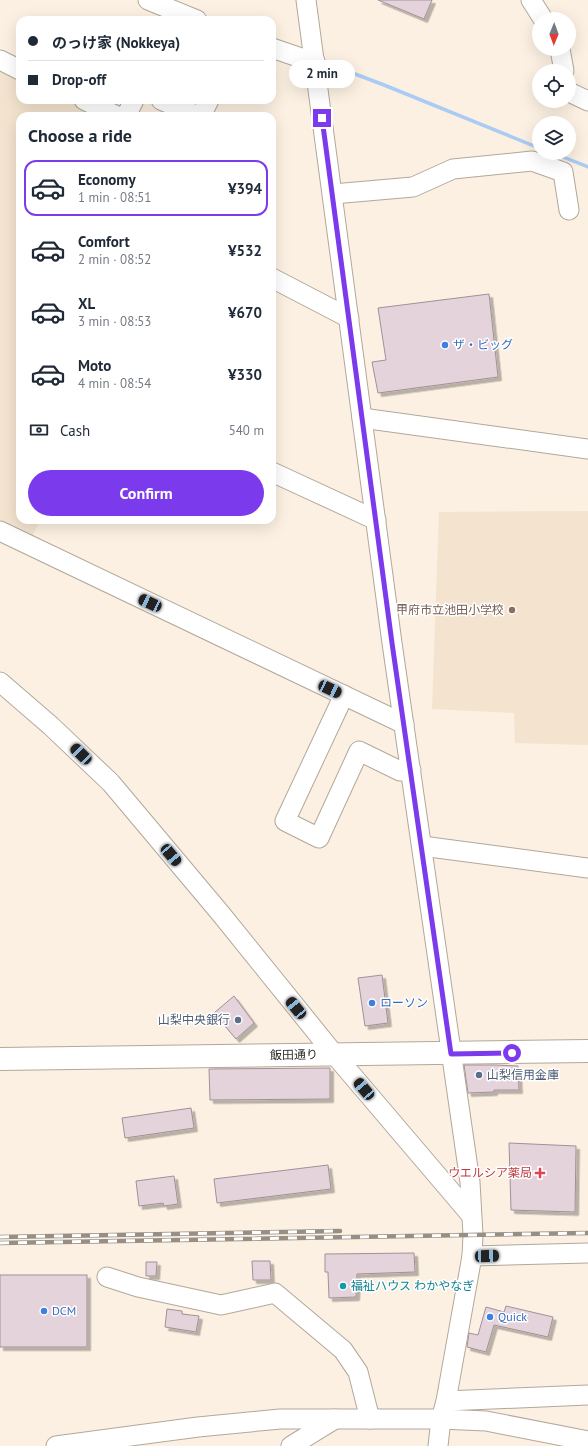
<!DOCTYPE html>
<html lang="en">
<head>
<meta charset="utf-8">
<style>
	:root { --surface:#fff; --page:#f2f2f3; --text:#1f2937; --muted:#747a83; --line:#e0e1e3; --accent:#7c3aed }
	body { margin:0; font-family:"PT Sans","Noto Sans JP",sans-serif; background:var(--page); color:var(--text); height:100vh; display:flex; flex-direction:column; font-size:15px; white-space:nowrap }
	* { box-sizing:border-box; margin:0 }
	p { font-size:13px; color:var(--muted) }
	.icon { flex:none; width:22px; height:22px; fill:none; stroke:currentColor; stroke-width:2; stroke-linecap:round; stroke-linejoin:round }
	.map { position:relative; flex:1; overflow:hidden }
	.side { position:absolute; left:16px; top:112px; width:260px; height:412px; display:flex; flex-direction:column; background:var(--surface); border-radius:12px; box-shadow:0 4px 16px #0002 }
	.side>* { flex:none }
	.hud { position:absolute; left:16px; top:16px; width:260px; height:88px; border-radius:12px; box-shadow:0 4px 16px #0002; display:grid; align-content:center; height:88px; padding:0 12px; background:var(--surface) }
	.needle { width:26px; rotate:181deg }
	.fabs { position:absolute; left:532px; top:12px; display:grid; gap:8px }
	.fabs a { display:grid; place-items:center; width:44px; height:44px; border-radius:50%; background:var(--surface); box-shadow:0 4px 16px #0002; font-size:20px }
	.end { position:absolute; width:18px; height:18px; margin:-9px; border:5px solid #7c3aed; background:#fff; box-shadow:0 0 0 2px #fff }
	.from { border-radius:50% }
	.bubble { position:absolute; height:28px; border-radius:14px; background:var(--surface); box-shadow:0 4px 16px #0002; font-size:13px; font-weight:600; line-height:28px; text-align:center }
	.car { position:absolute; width:12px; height:24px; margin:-12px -6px; border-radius:5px; box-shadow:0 0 3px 1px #0007; background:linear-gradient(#222 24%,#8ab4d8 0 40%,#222 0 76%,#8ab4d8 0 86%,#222 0) }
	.hud b { display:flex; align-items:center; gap:14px; height:38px; font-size:15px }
	.hud b+b { border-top:1px solid var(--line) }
	.hud i { width:10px; height:10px; background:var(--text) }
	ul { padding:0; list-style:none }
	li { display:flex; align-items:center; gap:12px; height:56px; margin:0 8px 6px; padding:0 4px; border:2px solid transparent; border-radius:12px }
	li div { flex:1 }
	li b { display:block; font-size:15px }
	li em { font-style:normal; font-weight:600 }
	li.active { border-color:var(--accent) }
	li>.icon { width:36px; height:36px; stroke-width:1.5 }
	h2 { padding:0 12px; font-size:18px; line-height:48px }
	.pay { display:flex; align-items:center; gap:10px; height:44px; padding:0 12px; font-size:15px }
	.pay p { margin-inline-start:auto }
	.action { display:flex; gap:8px; margin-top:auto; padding:8px 12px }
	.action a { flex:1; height:46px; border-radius:24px; background:var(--accent); color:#fff; font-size:16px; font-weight:600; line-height:46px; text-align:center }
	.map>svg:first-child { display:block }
	.built { fill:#f3e3cf }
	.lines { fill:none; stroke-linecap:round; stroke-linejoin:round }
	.stream { stroke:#a9cbf4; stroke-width:3.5 }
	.building { fill:#e5d3dc; stroke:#a19099; filter:url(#shadow) }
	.minor-casing { stroke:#b2a89a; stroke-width:21 }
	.major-casing { stroke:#b2a89a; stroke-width:24 }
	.minor { stroke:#fff; stroke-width:19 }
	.major { stroke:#fff; stroke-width:22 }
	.rail-casing { stroke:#978f85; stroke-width:4.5 }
	.rail { stroke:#fff; stroke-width:3; stroke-dasharray:9; stroke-linecap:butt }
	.route { stroke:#7c3aed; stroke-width:5 }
	.shop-dot { fill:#3f7fe0; stroke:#fff; stroke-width:1.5 }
	.education-dot { fill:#8d6e63; stroke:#fff; stroke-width:1.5 }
	.service-dot { fill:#5c6f8a; stroke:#fff; stroke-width:1.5 }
	.health-dot { fill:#e0444e; stroke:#fff; stroke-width:1.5 }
	.culture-dot { fill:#0f9aa8; stroke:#fff; stroke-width:1.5 }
	.labels { text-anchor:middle; stroke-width:3; stroke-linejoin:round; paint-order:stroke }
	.shop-label { font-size:12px; fill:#366cbe; stroke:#fff; text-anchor:start }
	.education-label { font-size:12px; fill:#785e54; stroke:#fff; text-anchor:end }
	.service-label { font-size:12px; fill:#4e5e75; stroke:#fff; text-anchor:end }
	.street-label { font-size:12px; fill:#322e28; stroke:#fff }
	.health-label { font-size:12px; fill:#be3a42; stroke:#fff; text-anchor:end }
	.culture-label { font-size:12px; fill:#0d838f; stroke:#fff; text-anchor:start }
</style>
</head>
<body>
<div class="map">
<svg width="588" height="1446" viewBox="0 0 588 1446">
	<defs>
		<filter id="shadow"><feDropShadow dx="3.5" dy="3.5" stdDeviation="0" flood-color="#0004"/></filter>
	</defs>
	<rect width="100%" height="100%" fill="#fbf0e1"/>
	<g class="built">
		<path d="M0,60l20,10v30h64l33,16h-97v404h20l-12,25 -28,-14z"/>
		<path d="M588,511v234l-73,-2 -1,-30 -82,-4 7,-197z"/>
	</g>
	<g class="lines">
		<g class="stream">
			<path d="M202,17l8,3"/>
			<path d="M321,61l63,24 155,63"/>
			<path d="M553,153l35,14"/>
		</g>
	</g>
	<g class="building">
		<path d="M378,0h54l-8,19z"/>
		<path d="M489,294l9,83 -120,16 -6,-31 14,-2 -8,-52z"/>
		<path d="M382,975l6,48 -23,3 -7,-48z"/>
		<path d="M234,996l20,27 -18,16 -22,-26z"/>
		<path d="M464,1065h31l23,1 1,24h-25v2l-26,1z"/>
		<path d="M330,1068v31l-120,1 -1,-31z"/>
		<path d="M191,1108l3,20 -69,10 -3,-20z"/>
		<path d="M509,1143l67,3 -1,66 -64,-2z"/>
		<path d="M328,1165l3,24 -114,14 -3,-24z"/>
		<path d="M174,1176l4,28 -14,2 -1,-3 -24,3 -3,-25z"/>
		<path d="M414,1253l1,19 -58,2 -1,23 -27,1 -1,-26h-3v-18z"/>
		<path d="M252,1261h18l1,19h-18z"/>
		<path d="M146,1262h11l-1,14h-10z"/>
		<rect x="0" y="1275" width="87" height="72"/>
		<path d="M506,1306l47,11 -5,20 -54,-12 -8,27 -19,-5 2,-14 9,2 8,-28 18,5z"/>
		<path d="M167,1309l15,2v3l17,2 -3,16 -31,-5z"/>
	</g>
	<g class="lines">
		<defs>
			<g id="minor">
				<path d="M148,0l49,20"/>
				<path d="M306,0l86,643 78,539 3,53 -1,21 -26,145 -5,18 -3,27"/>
				<path d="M531,0l12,19"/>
				<path d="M272,48l32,11 11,2"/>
				<path d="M560,49l4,22"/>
				<path d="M0,60l20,10"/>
				<path d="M569,92l19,9"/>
				<path d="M84,100l33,16"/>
				<path d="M161,100l37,16"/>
				<path d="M126,116l8,-16"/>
				<path d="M201,116l8,-16"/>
				<path d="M333,194l80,-7 40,-18 79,-8 31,11 6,38"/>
				<path d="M272,278l77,40"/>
				<path d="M362,418l226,31"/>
				<path d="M272,472l104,48"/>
				<path d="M0,531l404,193"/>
				<path d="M0,682l51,44 60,57 110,131 113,140 137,161"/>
				<path d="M344,695l-59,126 34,17 40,-87 41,20 11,-1"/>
				<path d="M422,846l166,22"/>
				<path d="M472,1256l116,-3"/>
				<path d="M107,1277l31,10 83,18 54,-12 68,57 15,22 12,47"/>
				<path d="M446,1401l142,-6"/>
				<path d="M56,1446l142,-19 82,-8h161l45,2 102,20"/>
				<path d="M291,1446l44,-27"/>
			</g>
			<path id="major" d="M0,1059l588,-8"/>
		</defs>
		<use href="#minor" class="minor-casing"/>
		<use href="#major" class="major-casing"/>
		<use href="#minor" class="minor"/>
		<use href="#major" class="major"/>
		<defs>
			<g id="rail">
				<path d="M0,1237l340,-6"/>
				<path d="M0,1243l588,-10"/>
			</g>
		</defs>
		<use href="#rail" class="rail-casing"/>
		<use href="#rail" class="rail"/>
	</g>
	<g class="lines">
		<path class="route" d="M322,118l70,525 59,411 61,-1"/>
	</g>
	<g class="shop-dot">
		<circle cx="445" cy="345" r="4"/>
		<circle cx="372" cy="1003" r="4"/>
		<circle cx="44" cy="1311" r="4"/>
		<circle cx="490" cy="1317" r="4"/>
	</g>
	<circle class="education-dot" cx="512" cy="610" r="4"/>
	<g class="service-dot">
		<circle cx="238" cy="1020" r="4"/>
		<circle cx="479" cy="1075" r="4"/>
	</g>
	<path class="health-dot" d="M538 1167h4v4h4v4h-4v4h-4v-4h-4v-4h4z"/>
	<circle class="culture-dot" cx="343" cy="1286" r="4"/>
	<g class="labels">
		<g class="shop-label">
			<text x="453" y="349">ザ・ビッグ</text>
			<text x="380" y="1007">ローソン</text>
			<text x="52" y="1315">DCM</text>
			<text x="498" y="1321">Quick</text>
		</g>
		<g class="education-label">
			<text x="504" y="614">甲府市立池田小学校</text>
		</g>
		<g class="service-label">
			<text x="230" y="1024">山梨中央銀行</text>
			<text x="487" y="1079" text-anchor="start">山梨信用金庫</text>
		</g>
		<g class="street-label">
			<text transform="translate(294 1055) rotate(-1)" y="4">飯田通り</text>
		</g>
		<g class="health-label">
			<text x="532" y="1177">ウエルシア薬局</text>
		</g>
		<g class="culture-label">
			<text x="351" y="1290">福祉ハウス わかやなぎ</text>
		</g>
	</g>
</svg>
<div class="fabs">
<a><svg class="needle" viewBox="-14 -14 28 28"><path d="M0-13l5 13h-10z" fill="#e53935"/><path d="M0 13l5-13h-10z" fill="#747a83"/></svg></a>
<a><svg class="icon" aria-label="locate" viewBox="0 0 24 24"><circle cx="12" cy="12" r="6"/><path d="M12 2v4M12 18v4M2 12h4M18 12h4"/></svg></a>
<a><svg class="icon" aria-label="layers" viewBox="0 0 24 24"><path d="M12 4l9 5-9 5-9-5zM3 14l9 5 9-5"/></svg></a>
</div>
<i class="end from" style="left:512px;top:1053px"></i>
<i class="end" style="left:322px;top:118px"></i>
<div class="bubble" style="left:289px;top:60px;width:66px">2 min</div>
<i class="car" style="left:150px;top:603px;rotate:295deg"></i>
<i class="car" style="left:330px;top:689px;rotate:115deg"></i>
<i class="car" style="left:81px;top:754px;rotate:314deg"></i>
<i class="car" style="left:171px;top:855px;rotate:140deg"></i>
<i class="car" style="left:296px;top:1008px;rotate:321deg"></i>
<i class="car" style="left:364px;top:1089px;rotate:320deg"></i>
<i class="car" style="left:487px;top:1256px;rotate:88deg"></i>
<div class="hud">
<b><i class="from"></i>のっけ家 (Nokkeya)</b>
<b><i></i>Drop-off</b>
</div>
<section class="side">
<h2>Choose a ride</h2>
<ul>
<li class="active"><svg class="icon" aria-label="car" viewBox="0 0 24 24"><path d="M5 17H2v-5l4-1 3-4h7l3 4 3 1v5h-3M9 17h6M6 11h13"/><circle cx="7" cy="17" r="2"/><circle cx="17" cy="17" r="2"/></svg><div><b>Economy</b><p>1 min · 08:51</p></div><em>¥394</em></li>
<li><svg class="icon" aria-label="car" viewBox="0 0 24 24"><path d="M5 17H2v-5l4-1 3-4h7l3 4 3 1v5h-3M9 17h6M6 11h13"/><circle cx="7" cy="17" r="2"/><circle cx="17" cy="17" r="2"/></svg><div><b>Comfort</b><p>2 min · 08:52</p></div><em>¥532</em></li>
<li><svg class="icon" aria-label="car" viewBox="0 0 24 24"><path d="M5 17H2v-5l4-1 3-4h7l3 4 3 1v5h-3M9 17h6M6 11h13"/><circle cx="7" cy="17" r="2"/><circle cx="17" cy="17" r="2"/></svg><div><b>XL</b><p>3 min · 08:53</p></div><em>¥670</em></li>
<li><svg class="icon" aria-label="car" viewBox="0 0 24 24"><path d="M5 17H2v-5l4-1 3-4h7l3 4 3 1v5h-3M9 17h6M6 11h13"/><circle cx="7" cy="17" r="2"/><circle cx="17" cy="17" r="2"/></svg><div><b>Moto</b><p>4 min · 08:54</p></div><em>¥330</em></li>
</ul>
<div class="pay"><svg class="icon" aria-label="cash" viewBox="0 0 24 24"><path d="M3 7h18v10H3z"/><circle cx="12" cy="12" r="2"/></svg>Cash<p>540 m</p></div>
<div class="action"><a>Confirm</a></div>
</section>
</div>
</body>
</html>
